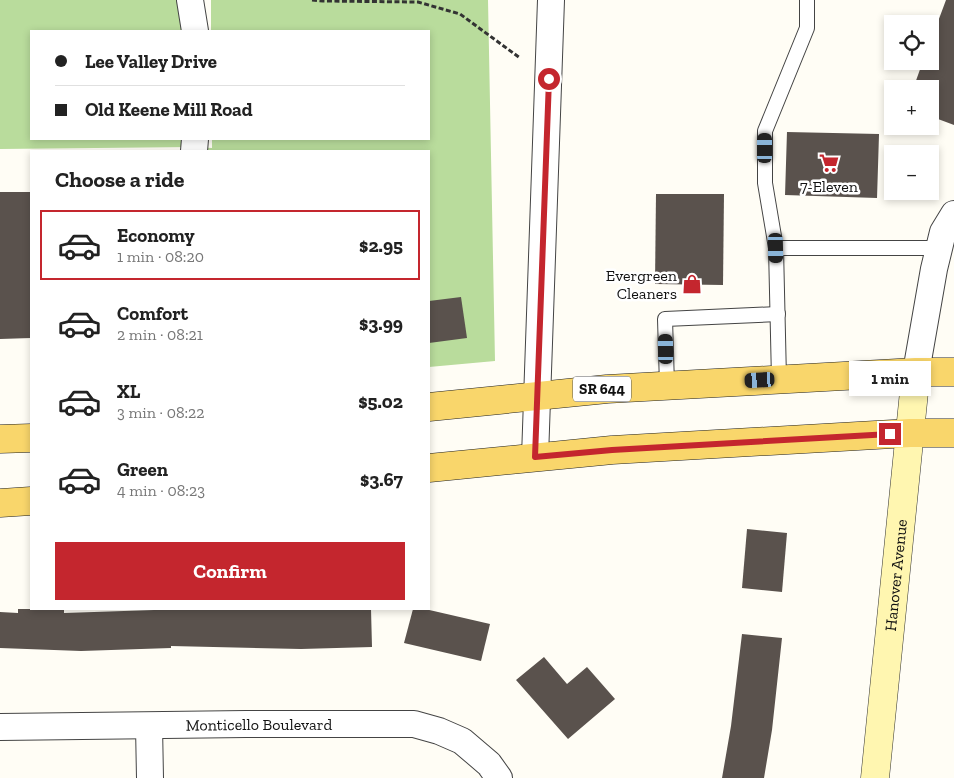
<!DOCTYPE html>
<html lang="en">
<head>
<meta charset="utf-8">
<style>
	:root { --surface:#fff; --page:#f6f6f6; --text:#222; --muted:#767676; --line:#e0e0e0; --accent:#c4262e }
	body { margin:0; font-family:"Zilla Slab",serif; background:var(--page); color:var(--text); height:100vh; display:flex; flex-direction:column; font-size:19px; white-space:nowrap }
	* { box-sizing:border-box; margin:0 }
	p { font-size:16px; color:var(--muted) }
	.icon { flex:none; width:28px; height:28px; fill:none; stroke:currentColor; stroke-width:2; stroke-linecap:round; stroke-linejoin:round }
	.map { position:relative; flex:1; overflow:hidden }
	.sheet { position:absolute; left:30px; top:150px; width:400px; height:460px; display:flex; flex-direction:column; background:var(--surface); border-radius:0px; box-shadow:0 2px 8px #0003 }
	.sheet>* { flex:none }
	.hud { position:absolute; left:30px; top:30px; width:400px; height:110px; border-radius:0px; box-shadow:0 2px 8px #0003; display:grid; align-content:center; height:110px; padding:0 25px; background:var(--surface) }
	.fabs { position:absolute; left:884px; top:15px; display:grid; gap:10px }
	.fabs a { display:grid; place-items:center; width:55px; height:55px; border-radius:0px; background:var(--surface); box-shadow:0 2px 8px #0003; font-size:25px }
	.end { position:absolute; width:22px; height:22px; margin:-11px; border:6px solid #c4262e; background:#fff; box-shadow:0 0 0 2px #fff }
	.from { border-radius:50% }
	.bubble { position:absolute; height:35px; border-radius:0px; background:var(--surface); box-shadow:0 2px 8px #0003; font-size:16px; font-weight:800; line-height:35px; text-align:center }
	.car { position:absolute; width:15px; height:30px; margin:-15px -8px; border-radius:6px; box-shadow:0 0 4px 1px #0007; background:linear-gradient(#222 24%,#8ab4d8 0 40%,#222 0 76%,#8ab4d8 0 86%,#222 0) }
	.hud b { display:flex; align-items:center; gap:18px; height:48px; font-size:19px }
	.hud b+b { border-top:1px solid var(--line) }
	.hud i { width:12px; height:12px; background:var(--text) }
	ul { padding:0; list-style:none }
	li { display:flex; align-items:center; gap:15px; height:70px; margin:0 10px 8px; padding:0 15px; border:2px solid transparent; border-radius:0px }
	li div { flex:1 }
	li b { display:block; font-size:19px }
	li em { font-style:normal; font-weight:800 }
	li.selected { border-color:var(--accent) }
	li>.icon { width:45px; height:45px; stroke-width:1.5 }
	h2 { padding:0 25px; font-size:22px; line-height:60px }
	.cta { display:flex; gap:10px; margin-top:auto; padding:10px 25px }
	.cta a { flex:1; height:58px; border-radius:0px; background:var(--accent); color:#fff; font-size:20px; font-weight:800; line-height:58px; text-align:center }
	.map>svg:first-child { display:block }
	.forest { fill:#b9dc9c }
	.building { fill:#5a524d }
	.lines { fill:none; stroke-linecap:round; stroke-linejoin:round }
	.lane-casing { stroke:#444; stroke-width:16 }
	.street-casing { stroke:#444; stroke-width:28 }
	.secondary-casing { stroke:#333; stroke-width:29 }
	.primary-casing { stroke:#222; stroke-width:29 }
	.path { stroke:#333; stroke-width:3; stroke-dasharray:5 2.5; stroke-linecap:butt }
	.lane { stroke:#fff; stroke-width:14 }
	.street { stroke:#fff; stroke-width:26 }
	.secondary { stroke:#fff6b0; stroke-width:28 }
	.primary { stroke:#f9d66b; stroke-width:28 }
	.route { stroke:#c4262e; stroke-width:6 }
	.labels { text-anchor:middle; stroke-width:5; stroke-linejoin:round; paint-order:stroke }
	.shield { fill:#fff; stroke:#585858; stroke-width:1 }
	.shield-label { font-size:15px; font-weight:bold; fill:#111 }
	.poi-label { font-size:16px; fill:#111; stroke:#fff }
	.street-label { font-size:16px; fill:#111; stroke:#fff }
</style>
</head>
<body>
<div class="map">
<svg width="954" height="778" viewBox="0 0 954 778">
	<rect width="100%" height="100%" fill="#fffdf5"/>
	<path class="forest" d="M0,0h191l1,31h-161v108h161l1,8 19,1v-9h217v-108h-218v-31h277l7,361 -66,6v-216h-236l-1,-4 -192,2z"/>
	<g class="building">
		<path d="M946,0h8v125l-24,-9v-27h-17l10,-28h7v-18z"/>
		<path d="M787,132l92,2 -2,64 -92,-3z"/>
		<path d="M0,192h31v146l-31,1z"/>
		<path d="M656,194h68l-1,91 -68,-1z"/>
		<path d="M461,297l6,41 -38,5v-42z"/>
		<path d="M747,529l40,4 -5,59 -40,-4z"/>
		<path d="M18,609h46v4l120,-4h187l1,38 -71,2 -130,-3v2l-90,3 -81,-3v-36l18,1z"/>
		<path d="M413,609h12l65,15 -9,37 -77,-18z"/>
		<path d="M742,634l40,4 -10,92 -8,48h-42l9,-52z"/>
		<path d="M544,657l23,27 20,-17 28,32 -47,40 -52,-59z"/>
	</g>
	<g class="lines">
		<defs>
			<g id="lane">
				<path d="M776,248l-11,-65v-52l42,-103v-28"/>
				<path d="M779,379l-3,-131h163"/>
				<path d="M667,385l-2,-66 113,-5"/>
			</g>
			<g id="street">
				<path d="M190,0l5,31"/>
				<path d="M194,151l1,-12"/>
				<path d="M916,372l18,-103 9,-37 11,-18"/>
				<path d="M535,457l16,-457"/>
				<path d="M149,726l1,52"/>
				<path id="s1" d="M0,727l246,-3h168l25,7 23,10 27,23 10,14"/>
			</g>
			<g id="secondary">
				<path id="s2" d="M875,778l41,-406"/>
			</g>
			<g id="primary">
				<path d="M429,407l178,-18 309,-17h38"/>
				<path d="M0,439l31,-1"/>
				<path d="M429,468l183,-18 298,-17h44"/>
				<path d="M0,503l31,-2"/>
			</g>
		</defs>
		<use href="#lane" class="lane-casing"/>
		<use href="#street" class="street-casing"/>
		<use href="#secondary" class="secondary-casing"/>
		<use href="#primary" class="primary-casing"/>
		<path class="path" d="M312,0l11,1 95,1 42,12 60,44"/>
		<use href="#lane" class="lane"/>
		<use href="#street" class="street"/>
		<use href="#secondary" class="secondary"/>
		<use href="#primary" class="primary"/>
	</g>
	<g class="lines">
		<path class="route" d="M549,79l-14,378 77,-7 278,-16"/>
	</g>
	<defs>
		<symbol id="supermarket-bare" viewBox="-9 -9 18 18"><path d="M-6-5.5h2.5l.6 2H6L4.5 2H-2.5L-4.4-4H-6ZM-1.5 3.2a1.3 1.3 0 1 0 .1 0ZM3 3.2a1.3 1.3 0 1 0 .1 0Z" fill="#c4262e" stroke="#fff" stroke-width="2.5" paint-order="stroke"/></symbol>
		<symbol id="shop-bare" viewBox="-9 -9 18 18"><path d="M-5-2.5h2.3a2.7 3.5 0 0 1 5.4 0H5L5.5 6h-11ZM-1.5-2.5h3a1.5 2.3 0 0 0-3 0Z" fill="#c4262e" stroke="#fff" stroke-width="2.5" paint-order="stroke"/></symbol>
	</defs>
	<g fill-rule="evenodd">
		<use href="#supermarket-bare" x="815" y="149" width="28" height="28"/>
		<use href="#shop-bare" x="678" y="270" width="28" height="28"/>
	</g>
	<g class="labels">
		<rect class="shield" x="573" y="376.5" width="58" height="25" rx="4"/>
		<g class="shield-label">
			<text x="602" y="394">SR 644</text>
		</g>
		<g class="poi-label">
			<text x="829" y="192">7-Eleven</text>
			<text x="677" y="281" text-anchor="end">Evergreen<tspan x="677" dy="18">Cleaners</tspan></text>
		</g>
		<g class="street-label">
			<text dy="6" stroke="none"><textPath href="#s2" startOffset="204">Hanover Avenue</textPath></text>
			<text dy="6" stroke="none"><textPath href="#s1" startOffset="259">Monticello Boulevard</textPath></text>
		</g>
	</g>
</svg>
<div class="fabs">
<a><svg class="icon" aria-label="locate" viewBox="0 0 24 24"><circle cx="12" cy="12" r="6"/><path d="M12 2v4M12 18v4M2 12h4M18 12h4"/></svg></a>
<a>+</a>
<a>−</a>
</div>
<i class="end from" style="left:549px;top:79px"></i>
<i class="end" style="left:890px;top:434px"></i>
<div class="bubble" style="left:849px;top:361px;width:82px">1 min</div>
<i class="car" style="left:765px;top:148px;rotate:0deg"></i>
<i class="car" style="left:776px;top:248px;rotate:179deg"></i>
<i class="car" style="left:666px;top:349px;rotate:359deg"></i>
<i class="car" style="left:760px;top:380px;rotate:267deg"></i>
<div class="hud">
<b><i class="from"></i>Lee Valley Drive</b>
<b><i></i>Old Keene Mill Road</b>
</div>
<section class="sheet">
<h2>Choose a ride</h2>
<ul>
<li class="selected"><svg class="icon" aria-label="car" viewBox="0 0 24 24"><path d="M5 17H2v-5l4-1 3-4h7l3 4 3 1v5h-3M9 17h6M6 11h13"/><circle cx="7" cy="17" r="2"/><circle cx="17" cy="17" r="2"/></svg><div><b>Economy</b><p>1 min · 08:20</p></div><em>$2.95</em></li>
<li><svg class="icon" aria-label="car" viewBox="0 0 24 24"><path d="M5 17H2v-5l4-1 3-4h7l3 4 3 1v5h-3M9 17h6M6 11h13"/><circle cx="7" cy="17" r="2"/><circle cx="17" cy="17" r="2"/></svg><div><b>Comfort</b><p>2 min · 08:21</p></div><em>$3.99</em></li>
<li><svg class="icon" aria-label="car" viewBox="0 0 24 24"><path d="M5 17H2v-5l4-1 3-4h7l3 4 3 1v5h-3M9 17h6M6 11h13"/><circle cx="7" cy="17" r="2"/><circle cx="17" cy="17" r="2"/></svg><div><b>XL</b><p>3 min · 08:22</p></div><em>$5.02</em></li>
<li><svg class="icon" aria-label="car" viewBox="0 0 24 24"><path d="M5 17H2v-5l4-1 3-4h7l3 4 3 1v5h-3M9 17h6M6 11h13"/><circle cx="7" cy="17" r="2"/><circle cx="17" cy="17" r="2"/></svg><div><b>Green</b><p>4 min · 08:23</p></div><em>$3.67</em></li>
</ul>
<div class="cta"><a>Confirm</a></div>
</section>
</div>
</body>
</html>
